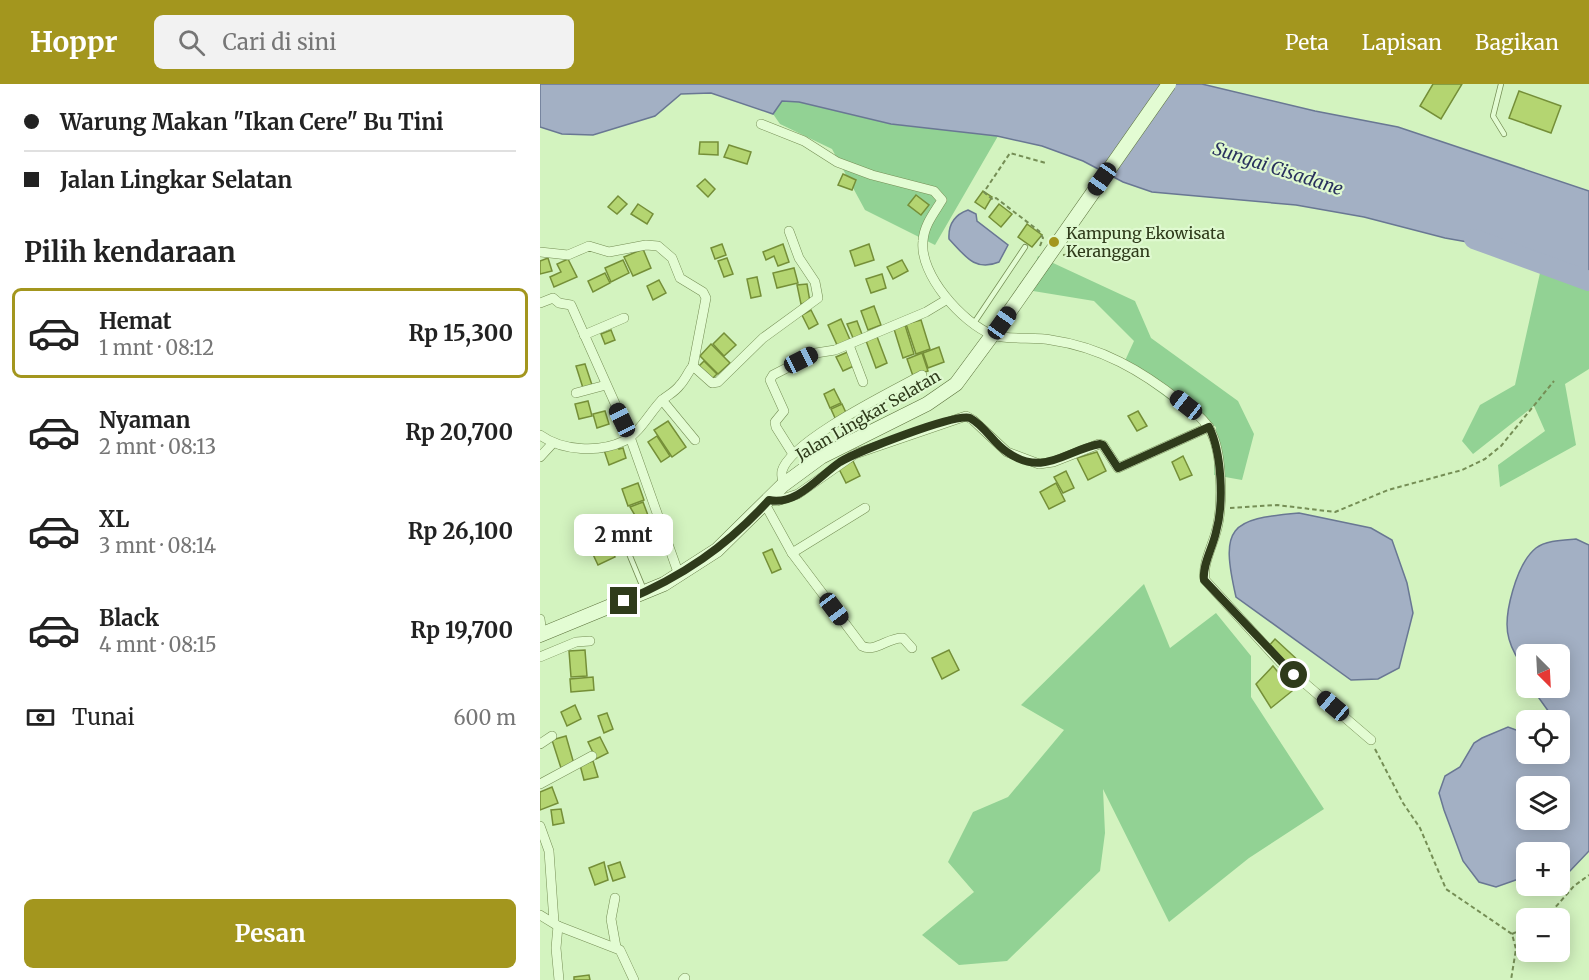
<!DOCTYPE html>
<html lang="id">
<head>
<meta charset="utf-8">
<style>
	:root { --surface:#fff; --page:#f2f2f2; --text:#222; --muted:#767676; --line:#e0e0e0; --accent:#a3961e }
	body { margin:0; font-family:Merriweather,serif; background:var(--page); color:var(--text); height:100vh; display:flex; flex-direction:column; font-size:22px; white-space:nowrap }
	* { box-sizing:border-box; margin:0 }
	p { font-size:20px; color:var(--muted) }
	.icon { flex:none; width:33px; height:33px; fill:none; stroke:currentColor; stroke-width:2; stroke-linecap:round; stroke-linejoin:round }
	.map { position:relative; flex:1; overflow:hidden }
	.details { display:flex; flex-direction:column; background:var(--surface); width:540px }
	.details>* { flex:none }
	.guide { display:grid; align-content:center; height:132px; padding:0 24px; background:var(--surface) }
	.needle { width:39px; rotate:156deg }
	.controls { position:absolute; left:976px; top:560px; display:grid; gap:12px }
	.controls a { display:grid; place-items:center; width:54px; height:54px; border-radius:9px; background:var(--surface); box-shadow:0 3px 15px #0003; font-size:30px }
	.end { position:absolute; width:27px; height:27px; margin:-14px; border:8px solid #2f3b1b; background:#fff; box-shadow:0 0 0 3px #fff }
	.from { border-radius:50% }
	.bubble { position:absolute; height:42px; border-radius:9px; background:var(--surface); box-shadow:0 3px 15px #0003; font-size:20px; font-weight:700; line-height:42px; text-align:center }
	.car { position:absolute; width:18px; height:36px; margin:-18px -9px; border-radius:8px; box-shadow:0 0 4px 2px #0007; background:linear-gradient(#222 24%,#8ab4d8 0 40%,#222 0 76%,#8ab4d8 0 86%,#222 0) }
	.guide b { display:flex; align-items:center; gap:21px; height:57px; font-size:22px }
	.guide b+b { border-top:2px solid var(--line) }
	.guide i { width:15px; height:15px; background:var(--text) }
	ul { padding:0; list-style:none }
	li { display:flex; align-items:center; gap:18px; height:90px; margin:0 12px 9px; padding:0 12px; border:3px solid transparent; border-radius:9px }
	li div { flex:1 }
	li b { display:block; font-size:22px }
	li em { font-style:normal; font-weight:700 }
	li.selected { border-color:var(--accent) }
	li>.icon { width:54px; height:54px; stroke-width:1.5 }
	h2 { padding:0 24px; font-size:27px; line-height:72px }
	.pay { display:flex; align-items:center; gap:15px; height:66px; padding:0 24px; font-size:22px }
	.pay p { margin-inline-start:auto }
	.cta { display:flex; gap:12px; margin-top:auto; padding:12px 24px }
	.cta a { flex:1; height:69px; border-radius:9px; background:var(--accent); color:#fff; font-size:24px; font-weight:700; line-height:69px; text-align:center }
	header { display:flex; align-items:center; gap:36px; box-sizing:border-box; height:84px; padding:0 30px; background:var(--accent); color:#fff }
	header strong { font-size:28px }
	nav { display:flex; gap:33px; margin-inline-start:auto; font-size:21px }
	.search { width:420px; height:54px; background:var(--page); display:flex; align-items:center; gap:15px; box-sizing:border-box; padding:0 21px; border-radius:9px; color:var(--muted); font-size:22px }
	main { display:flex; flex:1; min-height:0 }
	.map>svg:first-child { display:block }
	.green { fill:#92d294 }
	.water { fill:#a3b0c4; stroke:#697793; stroke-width:1.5; fill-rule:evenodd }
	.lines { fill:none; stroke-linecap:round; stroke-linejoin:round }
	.river { stroke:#a3b0c4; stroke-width:20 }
	.building { fill:#b4d571; stroke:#758f38; stroke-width:1.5 }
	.lane-casing { stroke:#758e55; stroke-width:6 }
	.street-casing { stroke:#758e55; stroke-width:10 }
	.secondary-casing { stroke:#596f39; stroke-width:15 }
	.path { stroke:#758e55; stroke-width:2; stroke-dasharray:4.5 3; stroke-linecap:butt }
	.lane { stroke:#e3fcd3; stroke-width:4.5 }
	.street { stroke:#e3fcd3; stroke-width:9 }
	.secondary { stroke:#e3fcd3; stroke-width:14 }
	.secondary-bridge-casing { stroke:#596f39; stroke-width:15; stroke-linecap:butt }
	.secondary-bridge { stroke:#e3fcd3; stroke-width:14 }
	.route { stroke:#2f3b1b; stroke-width:8 }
	.poi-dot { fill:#a3961e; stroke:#dff9d0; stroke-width:2 }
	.labels { text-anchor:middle; stroke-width:4.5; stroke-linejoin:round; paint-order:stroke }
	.poi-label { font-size:16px; fill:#2f3b1b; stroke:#dff9d0; text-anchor:start }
	.street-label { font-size:16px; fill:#2f3b1b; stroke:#dff9d0 }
	.water-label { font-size:18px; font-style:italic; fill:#29315d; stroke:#dff9d0 }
</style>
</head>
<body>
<header>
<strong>Hoppr</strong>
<div class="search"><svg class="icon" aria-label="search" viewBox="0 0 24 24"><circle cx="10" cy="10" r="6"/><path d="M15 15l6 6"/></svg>Cari di sini</div>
<nav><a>Peta</a><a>Lapisan</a><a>Bagikan</a></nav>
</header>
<main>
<section class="details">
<div class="guide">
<b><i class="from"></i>Warung Makan &quot;Ikan Cere&quot; Bu Tini</b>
<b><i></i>Jalan Lingkar Selatan</b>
</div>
<h2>Pilih kendaraan</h2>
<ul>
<li class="selected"><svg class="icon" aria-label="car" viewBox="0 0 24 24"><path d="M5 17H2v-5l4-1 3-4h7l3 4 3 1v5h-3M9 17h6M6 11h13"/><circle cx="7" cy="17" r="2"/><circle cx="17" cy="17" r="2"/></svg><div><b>Hemat</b><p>1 mnt · 08:12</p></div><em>Rp 15,300</em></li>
<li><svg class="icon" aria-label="car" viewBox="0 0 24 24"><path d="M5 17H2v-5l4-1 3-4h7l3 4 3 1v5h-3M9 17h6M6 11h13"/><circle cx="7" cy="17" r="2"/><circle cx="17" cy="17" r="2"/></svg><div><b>Nyaman</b><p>2 mnt · 08:13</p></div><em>Rp 20,700</em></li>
<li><svg class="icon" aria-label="car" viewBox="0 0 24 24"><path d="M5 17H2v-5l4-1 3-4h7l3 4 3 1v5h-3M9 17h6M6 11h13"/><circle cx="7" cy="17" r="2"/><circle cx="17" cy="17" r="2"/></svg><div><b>XL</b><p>3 mnt · 08:14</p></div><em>Rp 26,100</em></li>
<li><svg class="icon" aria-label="car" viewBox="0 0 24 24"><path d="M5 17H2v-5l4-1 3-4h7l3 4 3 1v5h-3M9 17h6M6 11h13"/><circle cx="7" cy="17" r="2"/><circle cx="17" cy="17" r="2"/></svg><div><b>Black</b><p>4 mnt · 08:15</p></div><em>Rp 19,700</em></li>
</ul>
<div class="pay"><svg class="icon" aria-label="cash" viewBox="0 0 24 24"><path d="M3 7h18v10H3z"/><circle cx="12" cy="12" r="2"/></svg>Tunai<p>600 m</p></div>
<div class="cta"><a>Pesan</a></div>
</section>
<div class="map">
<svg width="1049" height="896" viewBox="0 0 1049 896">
	<rect width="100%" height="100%" fill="#d3f3bf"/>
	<g class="green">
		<path d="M242,16l17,2 92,22 107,12 -63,109 -70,-35 -33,-61 -52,-25 -7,-10z"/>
		<path d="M498,172l97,45 16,37 87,63 16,33 -12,46 -28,-5 2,-48 -49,-29 -44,-33 11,-24 -40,-40 -67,-11z"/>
		<path d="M1002,180l47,24v81l-24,15 11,61 -76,42 -2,-22 47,-34 -11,-25 -61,48 -11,-13 18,-36 35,-20z"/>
		<path d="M604,500l26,64 46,-35 35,43v41l73,112 -75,49 -80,64 -66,-133 2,44 -5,38 -93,90 -48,4 -37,-30 52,-43 -26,-30 25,-50 35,-15 56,-67 -43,-25z"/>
	</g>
	<g class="water">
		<path d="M0,0h662l113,27 83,16 191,64v97l-82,-39 -62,-11 -81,-21 -68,-12 -144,-13 -29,-10 -40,-21 -41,-15 -45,-10 -106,-12 -92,-22 -17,-1 -9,13 -62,-21 -30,1 -26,22 -62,19 -31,-1 -22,-7z"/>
		<path d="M428,126l8,4 1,7 31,24 -9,17c-24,10 -34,-6 -50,-23 -1,-15 5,-24 19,-29z"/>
		<path d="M759,429l72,15 21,12 15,43 6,30 -14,55 -21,11 -27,1 -115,-83c-16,-70 -7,-78 63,-84z"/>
		<path d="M1036,455l13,6v306l-19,20 -10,7v-26h-33v24l-31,11 -17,-5 -16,-21 -19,-51 -5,-17 6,-17 15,-9 14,-24 8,-5 26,-11 19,7v19h33v-33h-10l-1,-8 -18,-25h29v-33h-33v18c-7,-9 -15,-22 -18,-33 -7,-23 8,-76 27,-91 10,-8 28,-8 40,-9zM987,702h33v33h-33z"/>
	</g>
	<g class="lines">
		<path class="river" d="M934,155l115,42"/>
	</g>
	<g class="building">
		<path d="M893,0h29l-21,35 -21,-13z"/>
		<path d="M979,7l42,15 -10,27 -42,-15z"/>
		<path d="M160,58h18v13l-19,-1z"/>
		<path d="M189,61l22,7 -4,12 -23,-7z"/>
		<path d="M303,90l13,6 -4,10 -14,-5z"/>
		<path d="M165,95l10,10 -7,8 -11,-11z"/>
		<path d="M443,107l9,6 -7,12 -10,-7z"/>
		<path d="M376,111l13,10 -8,10 -13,-10z"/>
		<path d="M78,112l9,8 -10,10 -9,-7z"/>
		<path d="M98,120l15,10 -6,10 -16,-10z"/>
		<path d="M459,120l13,10 -11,13 -12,-10z"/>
		<path d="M487,140l15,11 -10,12 -14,-10z"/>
		<path d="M182,160l4,11 -11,4 -4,-11z"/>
		<path d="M243,160l6,18 -11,4 -4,-10 -8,4 -3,-8z"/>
		<path d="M329,160l5,16 -19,6 -5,-15z"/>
		<path d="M103,165l8,19 -18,8 -9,-19z"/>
		<path d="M8,174l4,13 -12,3v-13z"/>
		<path d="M187,174l6,16 -9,3 -6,-16z"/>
		<path d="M28,175l9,18 -23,10 -4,-10 11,-5 -4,-8z"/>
		<path d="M83,176l6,13 -18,9 -6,-14z"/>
		<path d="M362,176l6,11 -15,8 -6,-12z"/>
		<path d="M254,184l4,15 -21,5 -4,-15z"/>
		<path d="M65,189l5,10 -17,9 -5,-11z"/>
		<path d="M342,190l4,14 -15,5 -5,-14z"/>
		<path d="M217,193l4,19 -10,2 -4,-19z"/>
		<path d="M119,196l7,13 -13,7 -6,-14z"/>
		<path d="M267,200l3,18 -9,2 -4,-19z"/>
		<path d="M334,222l7,19 -13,5 -7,-19z"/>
		<path d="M271,226l7,14 -9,5 -7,-14z"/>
		<path d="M301,235l10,23 -13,5 -10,-22z"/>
		<path d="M381,236l9,29 -14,5 -10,-30z"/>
		<path d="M317,237l6,16 -9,3 -7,-16z"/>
		<path d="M365,241l9,29 -11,4 -9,-29z"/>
		<path d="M71,246l4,10 -10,4 -4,-10z"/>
		<path d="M184,249l12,12 -12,11 -11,-12z"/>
		<path d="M336,250l11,29 -11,5 -11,-30z"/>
		<path d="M171,260l19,19 -12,11 -18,-18z"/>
		<path d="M399,263l5,15 -16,6 -5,-15z"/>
		<path d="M310,267l6,14 -13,6 -7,-14z"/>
		<path d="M382,269l6,18 -15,5 -6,-17z"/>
		<path d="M164,277l13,13 -7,7 -13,-13z"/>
		<path d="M45,280l7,21 -9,3 -7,-22z"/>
		<path d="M294,305l7,14 -11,5 -6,-14z"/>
		<path d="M48,317l4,15 -13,3 -4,-15z"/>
		<path d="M302,320l5,11 -11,5 -5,-11z"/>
		<path d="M65,327l4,13 -12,4 -4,-14z"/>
		<path d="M598,327l9,15 -10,5 -9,-15z"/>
		<path d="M128,337l18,26 -14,10 -18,-27z"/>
		<path d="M117,352l13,20 -9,6 -13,-20z"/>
		<path d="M78,361l1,4 4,-1 3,10 -17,7 -5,-15z"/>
		<path d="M557,368l9,19 -18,9 -11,-22z"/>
		<path d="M643,372l9,19 -12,5 -8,-18z"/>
		<path d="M313,377l7,15 -14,7 -8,-16z"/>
		<path d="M526,387l8,17 -11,5 -9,-16z"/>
		<path d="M98,399l6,17 -16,6 -6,-17z"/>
		<path d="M516,399l9,18 -16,8 -9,-17z"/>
		<path d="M103,418l6,16 -10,4 -9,-15z"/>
		<path d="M59,441l16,32 -17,8 -15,-32z"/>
		<path d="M232,465l9,20 -9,4 -9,-20z"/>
		<path d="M735,555l27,25 -7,7 -27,-24z"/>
		<path d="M45,566l2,26 -16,1 -2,-26z"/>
		<path d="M409,566l10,20 -17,9 -10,-21z"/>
		<path d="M733,582l13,16 4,-3 7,8 -26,21 -15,-24z"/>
		<path d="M53,593l1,13 -23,2 -1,-13z"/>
		<path d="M35,621l6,14 -14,7 -6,-14z"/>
		<path d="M67,629l6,16 -9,4 -6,-17z"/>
		<path d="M26,652l8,28 -13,4 -9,-28z"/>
		<path d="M60,653l8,16 -12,6 -8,-17z"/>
		<path d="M53,677l5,16 -14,3 -4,-15z"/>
		<path d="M12,703l6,16 -18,7v-18z"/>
		<path d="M21,725l3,14 -11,2 -2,-15z"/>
		<path d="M64,778l4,18 -13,5 -6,-17z"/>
		<path d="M80,778l5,15 -12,4 -5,-15z"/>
		<path d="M49,891l1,5h-16v-3z"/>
	</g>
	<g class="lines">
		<defs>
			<g id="lane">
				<path d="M961,0l-8,32 11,18"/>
				<path d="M434,239l51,-76"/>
				<path d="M85,460l19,46"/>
			</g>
			<g id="street">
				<path d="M221,40l43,17 33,21 35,13 62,16 8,9c-8,13 -18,25 -19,41 -4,33 39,82 70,94 14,5 42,2 58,5 50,7 91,31 130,62 10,8 23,16 29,28 13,22 13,78 6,102 -4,15 -14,33 -11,48l75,82 91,78"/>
				<path d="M0,168l28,3 21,-9 20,6 37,-7 12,1 14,12 8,20 23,14 3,6 -13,68"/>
				<path d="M0,219l13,-5 6,5 12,2 59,132 49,138"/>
				<path d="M44,251l40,-17"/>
				<path d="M309,261l14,37"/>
				<path d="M36,309l30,-8"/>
				<path d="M122,316l33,40"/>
				<path d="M0,351c22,16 59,18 84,6 16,-8 26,-29 38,-41 6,-5 13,-8 18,-15 5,-5 8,-13 13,-19l19,17 6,-1 45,-44 55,-40 -3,-16 -16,-24 -10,-27"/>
				<path d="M253,370l-17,-27 -1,-5 9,-11 -14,-31 3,-5 43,-22 19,-3 91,-38 20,-12"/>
				<path d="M0,373l12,-13"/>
				<path d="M243,401c0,-4 -2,-9 -1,-14 8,-30 111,-80 140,-96"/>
				<path d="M229,416l8,1 21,-7 57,-40 111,-38 7,4 34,32 32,12 14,-2 46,-18 4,1 15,23 91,-41"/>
				<path d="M225,420l27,49 70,93c13,7 26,-9 41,-8l9,10"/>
				<path d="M252,469l73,-45"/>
				<path d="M0,535l2,15"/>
				<path d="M0,573l36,-15 14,-1"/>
				<path d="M0,660l12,-8"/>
				<path d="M0,700l52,-28"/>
				<path d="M0,742l9,25 5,71"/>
				<path d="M75,814l-4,21 5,28"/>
				<path d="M0,831l18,11 62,24 14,30"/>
				<path d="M18,842l-2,22 3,32"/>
				<path d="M143,896l2,-2"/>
			</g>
			<path id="secondary" d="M0,551l124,-51 53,-34 66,-65 38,-28 106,-53 29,-20 54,-73"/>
		</defs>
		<use href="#lane" class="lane-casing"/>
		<use href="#street" class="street-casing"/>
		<use href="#secondary" class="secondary-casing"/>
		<g class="path">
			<path d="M500,162l3,-8 -4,-7 -43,-33 -3,2 -9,-8 26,-39 36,10"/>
			<path d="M523,171l30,-2"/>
			<path d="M690,424l47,-3 58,7 53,-22 74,-20 23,-11 16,-13 53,-65"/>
			<path d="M835,665l28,54 17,25 26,61 66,45 4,15 -5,31"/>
			<path d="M1006,834l28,-32 15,-11"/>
			<path d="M972,850l15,-7"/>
		</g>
		<use href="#lane" class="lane"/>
		<use href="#street" class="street"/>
		<use href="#secondary" class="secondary"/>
		<defs>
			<path id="secondary-bridge" d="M470,227l159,-227"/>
		</defs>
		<use href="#secondary-bridge" class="secondary-bridge-casing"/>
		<use href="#secondary-bridge" class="secondary-bridge"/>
	</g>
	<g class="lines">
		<path class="route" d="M84,517c58,-24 103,-55 145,-101 28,6 50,-24 71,-38 16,-10 115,-49 130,-44 15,8 23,25 37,34 37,26 58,-2 93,-8l3,1 15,23 91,-41c13,26 15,77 7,105 -3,15 -14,33 -12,48l90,95"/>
	</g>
	<circle class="poi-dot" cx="514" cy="158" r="6"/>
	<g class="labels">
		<g class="poi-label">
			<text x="526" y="155">Kampung Ekowisata<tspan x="526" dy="18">Keranggan</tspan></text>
		</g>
		<g class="street-label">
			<text transform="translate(328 331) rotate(-30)" y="6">Jalan Lingkar Selatan</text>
		</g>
		<g class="water-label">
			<text transform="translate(738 85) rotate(18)" y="6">Sungai Cisadane</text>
		</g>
	</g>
</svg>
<div class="controls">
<a><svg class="needle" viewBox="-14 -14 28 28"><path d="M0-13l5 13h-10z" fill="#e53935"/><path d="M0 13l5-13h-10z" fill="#767676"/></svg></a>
<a><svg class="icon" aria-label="locate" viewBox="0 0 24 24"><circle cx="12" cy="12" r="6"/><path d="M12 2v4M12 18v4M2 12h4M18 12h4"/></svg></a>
<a><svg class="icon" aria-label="layers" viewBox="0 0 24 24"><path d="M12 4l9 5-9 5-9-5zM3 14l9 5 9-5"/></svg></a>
<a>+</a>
<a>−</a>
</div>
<i class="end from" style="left:754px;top:591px"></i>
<i class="end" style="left:84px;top:517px"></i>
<div class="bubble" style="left:34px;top:430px;width:99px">2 mnt</div>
<i class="car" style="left:562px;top:95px;rotate:215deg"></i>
<i class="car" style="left:462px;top:239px;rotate:35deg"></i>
<i class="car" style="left:261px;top:276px;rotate:63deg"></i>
<i class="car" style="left:646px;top:321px;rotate:308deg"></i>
<i class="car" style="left:82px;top:336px;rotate:334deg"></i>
<i class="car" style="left:294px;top:525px;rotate:143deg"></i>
<i class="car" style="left:793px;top:622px;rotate:310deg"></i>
</div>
</main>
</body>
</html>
